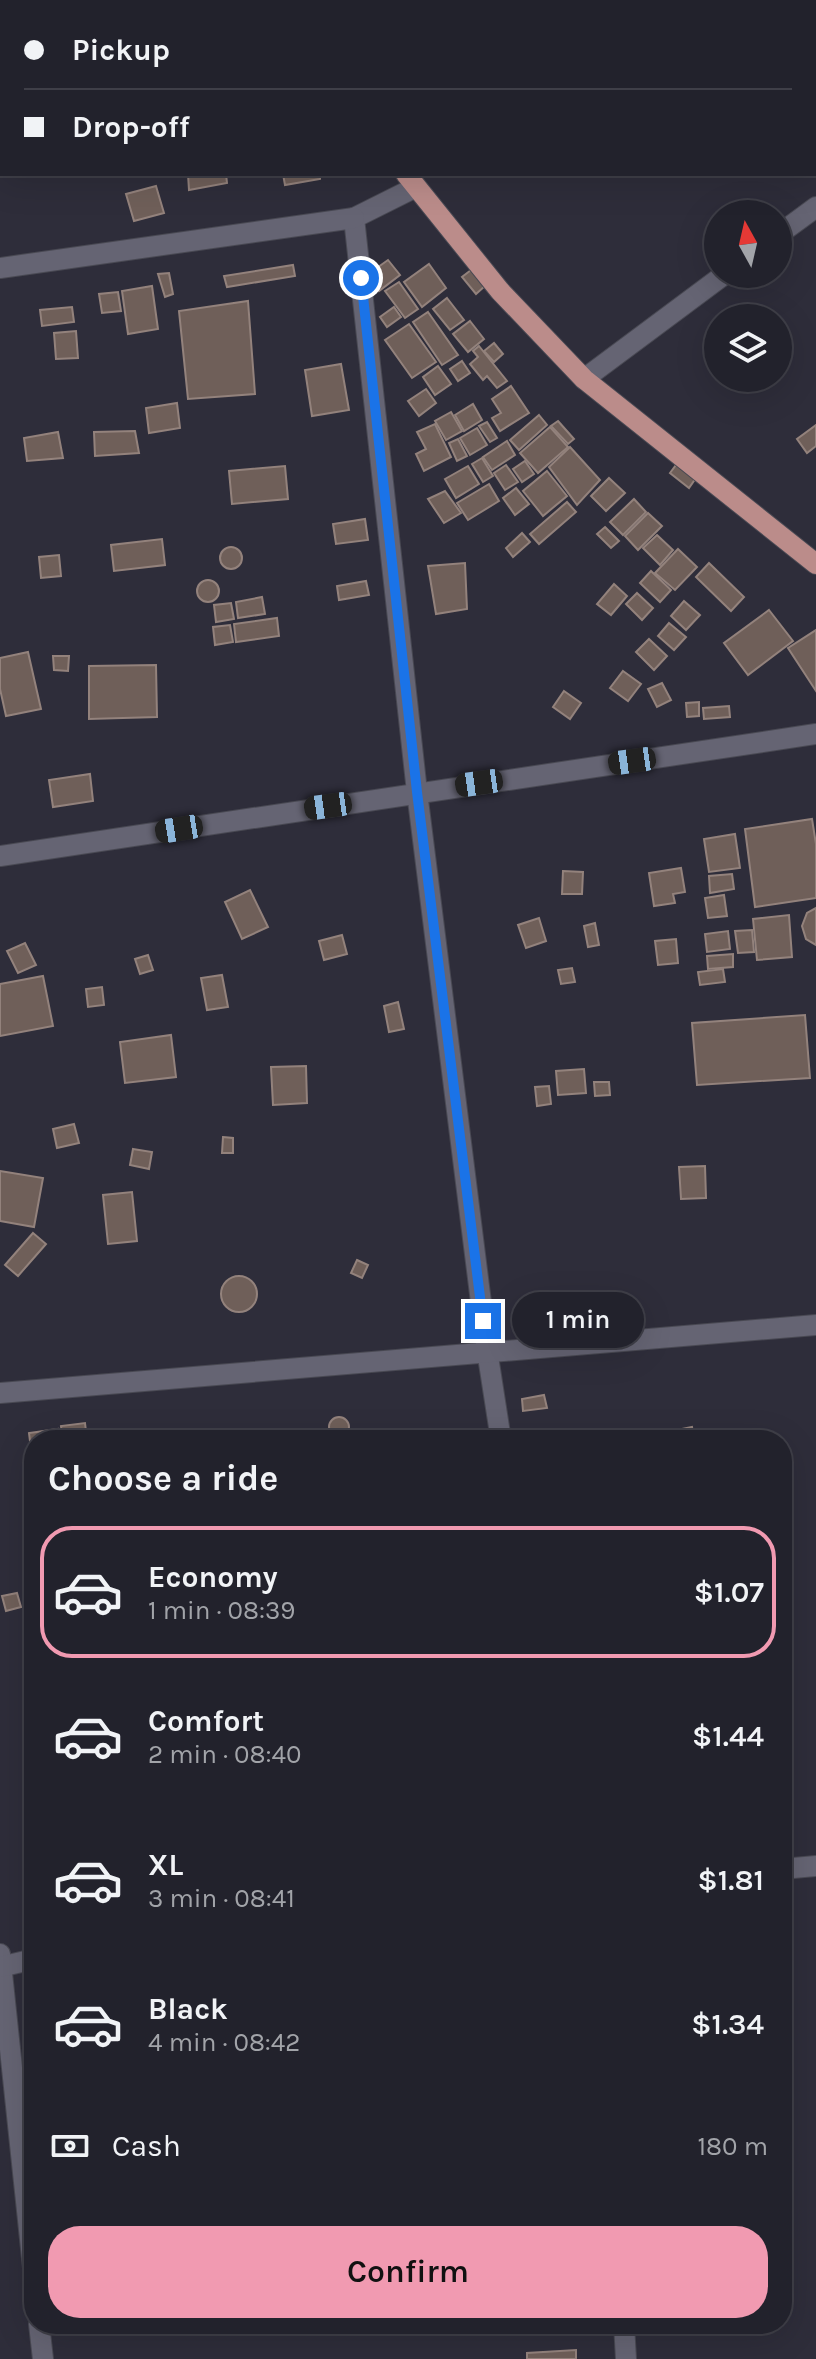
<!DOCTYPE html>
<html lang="en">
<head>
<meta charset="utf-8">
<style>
	:root { --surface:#22222c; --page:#2e2f38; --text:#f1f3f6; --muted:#a2a4a9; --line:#3f3f48; --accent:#f19ab1 }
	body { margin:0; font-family:Karla,sans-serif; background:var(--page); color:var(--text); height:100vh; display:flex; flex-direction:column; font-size:30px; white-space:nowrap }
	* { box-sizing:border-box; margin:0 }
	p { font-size:26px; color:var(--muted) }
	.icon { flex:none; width:44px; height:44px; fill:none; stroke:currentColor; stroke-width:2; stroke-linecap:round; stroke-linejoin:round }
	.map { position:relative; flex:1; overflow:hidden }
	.drawer { position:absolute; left:24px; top:1430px; width:768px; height:904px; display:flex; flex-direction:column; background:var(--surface); border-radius:32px; box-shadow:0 8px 32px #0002,0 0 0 2px var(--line) }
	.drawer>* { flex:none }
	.guide { position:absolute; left:0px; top:0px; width:816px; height:176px; box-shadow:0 8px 32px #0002,0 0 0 2px var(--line); display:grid; align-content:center; height:176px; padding:0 24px; background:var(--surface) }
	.needle { width:52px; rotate:352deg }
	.fabs { position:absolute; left:704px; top:200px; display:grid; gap:16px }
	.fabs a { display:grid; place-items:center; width:88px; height:88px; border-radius:50%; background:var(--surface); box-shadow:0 8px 32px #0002,0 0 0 2px var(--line); font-size:40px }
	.end { position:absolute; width:36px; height:36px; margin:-18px; border:10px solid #1a73e8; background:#fff; box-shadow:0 0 0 4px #fff }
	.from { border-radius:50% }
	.bubble { position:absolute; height:56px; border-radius:28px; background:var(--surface); box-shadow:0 8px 32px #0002,0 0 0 2px var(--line); font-size:26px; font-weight:600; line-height:56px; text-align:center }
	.car { position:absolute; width:24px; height:48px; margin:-24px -12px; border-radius:10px; box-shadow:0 0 6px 2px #0007; background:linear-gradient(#222 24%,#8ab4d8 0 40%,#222 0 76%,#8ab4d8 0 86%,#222 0) }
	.guide b { display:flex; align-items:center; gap:28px; height:76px; font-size:30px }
	.guide b+b { border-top:2px solid var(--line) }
	.guide i { width:20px; height:20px; background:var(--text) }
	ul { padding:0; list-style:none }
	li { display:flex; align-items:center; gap:24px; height:132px; margin:0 16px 12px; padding:0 8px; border:4px solid transparent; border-radius:32px }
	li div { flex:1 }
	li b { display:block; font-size:30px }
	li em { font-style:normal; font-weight:600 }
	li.selected { border-color:var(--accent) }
	li>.icon { width:72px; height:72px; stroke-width:1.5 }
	h2 { padding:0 24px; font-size:36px; line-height:96px }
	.pay { display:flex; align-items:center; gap:20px; height:88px; padding:0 24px; font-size:30px }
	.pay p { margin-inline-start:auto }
	.cta { display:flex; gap:16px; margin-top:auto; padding:16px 24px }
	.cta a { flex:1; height:92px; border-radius:32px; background:var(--accent); color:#111; font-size:32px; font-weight:600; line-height:92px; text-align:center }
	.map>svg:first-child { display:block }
	.building { fill:#6f5f59; stroke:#93827c; stroke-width:2 }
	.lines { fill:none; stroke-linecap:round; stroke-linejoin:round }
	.minor-casing { stroke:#494953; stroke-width:22 }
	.major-casing { stroke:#494953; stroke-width:22 }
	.minor { stroke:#656473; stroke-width:20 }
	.major { stroke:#bb8c8a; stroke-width:20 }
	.route { stroke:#1a73e8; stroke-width:10 }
</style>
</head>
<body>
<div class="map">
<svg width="816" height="2359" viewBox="0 0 816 2359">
	<rect width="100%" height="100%" fill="#2e2d3a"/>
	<g class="building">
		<path d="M188,174h38l1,9 -38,7z"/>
		<path d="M283,174h37v5l-35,6z"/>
		<path d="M156,186l8,27 -30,8 -8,-27z"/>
		<path d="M388,260l12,15 -21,16 -12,-16z"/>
		<path d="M429,264l17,24 -24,19 -18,-25z"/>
		<path d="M293,265l2,11 -68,11 -3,-11z"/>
		<path d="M471,270l14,16 -9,8 -14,-17z"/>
		<path d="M169,273l4,21 -8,3 -7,-23z"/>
		<path d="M399,282l19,27 -13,9 -20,-27z"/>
		<path d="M152,286l6,43 -30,5 -6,-43z"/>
		<path d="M118,292l3,19 -19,2 -3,-19z"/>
		<path d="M447,298l17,22 -14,10 -17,-21z"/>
		<path d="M248,301l7,93 -67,5 -9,-88z"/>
		<path d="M72,307l2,15 -32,4 -2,-16z"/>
		<path d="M394,307l7,10 -14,10 -7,-10z"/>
		<path d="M428,312l30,43 -16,10 -29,-43z"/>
		<path d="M470,321l14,18 -16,13 -15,-18z"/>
		<path d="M409,324l27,38 -24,16 -27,-38z"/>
		<path d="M76,331l2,27 -22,1 -2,-26z"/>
		<path d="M494,343l9,11 -9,8 -10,-11z"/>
		<path d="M479,346l28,35 -10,7 -10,-12 -4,4 -13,-16 8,-7 -5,-6z"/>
		<path d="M462,361l8,12 -12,8 -8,-12z"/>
		<path d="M341,364l8,46 -37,6 -7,-46z"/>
		<path d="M438,366l13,18 -16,11 -12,-18z"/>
		<path d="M511,386l18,27 -29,18 -8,-13 9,-5 -9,-14z"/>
		<path d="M426,389l10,14 -17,13 -11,-15z"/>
		<path d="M177,403l3,25 -31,5 -3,-25z"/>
		<path d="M473,404l9,16 -18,11 -9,-16z"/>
		<path d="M451,412l11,19 -16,9 -11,-19z"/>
		<path d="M539,415l8,10 -28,25 -9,-10z"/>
		<path d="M558,421l16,18 -6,5 -17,-18z"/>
		<path d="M487,422l10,16 -7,4 -11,-16z"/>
		<path d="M435,424l16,33 -27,14 -8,-17 10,-5 -9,-17z"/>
		<path d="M816,425v21l-9,7 -10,-14z"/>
		<path d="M550,427l18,20 -30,26 -18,-20z"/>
		<path d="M477,428l10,17 -17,10 -10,-17z"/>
		<path d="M135,431l4,22 -44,3 -1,-24z"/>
		<path d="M58,432l5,26 -36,3 -3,-23z"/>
		<path d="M458,439l9,17 -10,5 -8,-18z"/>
		<path d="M507,441l8,14 -23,15 -9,-13z"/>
		<path d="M570,447l30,33 -23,25 -28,-38z"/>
		<path d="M482,458l11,18 -10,6 -11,-18z"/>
		<path d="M525,461l9,13 -12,8 -9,-13z"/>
		<path d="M679,461l19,14 -9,13 -19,-15z"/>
		<path d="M506,465l12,17 -13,8 -11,-17z"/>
		<path d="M285,466l3,33 -56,5 -3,-33z"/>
		<path d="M468,466l11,18 -23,14 -11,-19z"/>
		<path d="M547,471l20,25 -24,20 -20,-25z"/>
		<path d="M609,478l16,15 -19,18 -15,-15z"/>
		<path d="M489,484l10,17 -31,19 -11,-17z"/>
		<path d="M516,488l13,16 -14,11 -12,-17z"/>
		<path d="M445,491l16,22 -17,10 -16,-24z"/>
		<path d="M634,499l12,13 -23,23 -13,-13z"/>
		<path d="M567,502l9,10 -37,32 -9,-10z"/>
		<path d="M648,513l14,13 -24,24 -13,-14z"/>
		<path d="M365,519l3,21 -32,4 -3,-20z"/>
		<path d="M605,527l14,14 -8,7 -14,-14z"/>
		<path d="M522,533l8,9 -17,15 -7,-9z"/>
		<path d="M657,535l16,15 -13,15 -17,-17z"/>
		<path d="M162,539l3,26 -51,6 -3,-26z"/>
		<circle cx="231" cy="558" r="11"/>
		<path d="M678,549l19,18 -22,23 -20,-17z"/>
		<path d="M59,555l2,21 -20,2 -2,-21z"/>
		<path d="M465,563l2,46 -31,5 -8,-48z"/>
		<path d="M709,563l35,34 -13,14 -35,-34z"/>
		<path d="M651,571l20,19 -11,12 -20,-19z"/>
		<circle cx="208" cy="591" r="11"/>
		<path d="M366,581l3,14 -30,5 -2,-14z"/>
		<path d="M614,584l13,12 -16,19 -14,-11z"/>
		<path d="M637,593l16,15 -11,12 -16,-16z"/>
		<path d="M262,597l3,17 -27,4 -2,-16z"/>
		<path d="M684,601l16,14 -14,15 -15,-14z"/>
		<path d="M231,603l3,16 -18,3 -2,-17z"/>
		<path d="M769,610l24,31 -45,34 -24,-32z"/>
		<path d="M277,618l2,18 -43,6 -2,-18z"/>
		<path d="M669,623l17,14 -12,13 -16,-14z"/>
		<path d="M230,625l3,17 -18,3 -2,-18z"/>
		<path d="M816,630v61l-28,-43z"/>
		<path d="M649,639l18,17 -13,14 -18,-18z"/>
		<path d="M28,652l13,57 -35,7 -6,-27v-31z"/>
		<path d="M53,656h16l-1,15 -14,-1z"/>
		<path d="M156,665l1,52 -68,2v-53z"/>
		<path d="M623,671l18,13 -13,17 -18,-13z"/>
		<path d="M662,683l9,17 -14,7 -9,-18z"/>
		<path d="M564,691l17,12 -11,16 -17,-12z"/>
		<path d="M699,702v14l-12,1 -1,-14z"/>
		<path d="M729,706l1,11 -26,2 -1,-11z"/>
		<path d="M90,774l3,27 -40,6 -4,-27z"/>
		<path d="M812,819l4,25v54l-61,9 -10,-78z"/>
		<path d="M735,834l5,34 -31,4 -5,-33z"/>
		<path d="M681,868l4,24 -12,2 2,9 -21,3 -5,-33z"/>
		<path d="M563,871l20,1 -1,22h-20z"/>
		<path d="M732,874l2,15 -24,4 -1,-17z"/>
		<path d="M250,890l18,37 -26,12 -17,-37z"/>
		<path d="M724,895l3,21 -19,2 -3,-20z"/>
		<path d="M816,908v37l-10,-6 -4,-13 5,-13z"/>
		<path d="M789,915l3,42 -35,3 -4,-41z"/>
		<path d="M539,918l7,23 -20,7 -8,-23z"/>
		<path d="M595,923l4,22 -11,2 -4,-21z"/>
		<path d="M752,930l2,22 -16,1 -3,-22z"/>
		<path d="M728,931l2,18 -23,3 -2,-18z"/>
		<path d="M342,935l5,19 -23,6 -5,-19z"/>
		<path d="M676,939l2,24 -20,2 -3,-24z"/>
		<path d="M25,943l11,22 -18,8 -11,-22z"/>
		<path d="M733,954v13l-25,2 -1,-13z"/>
		<path d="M148,955l5,15 -13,4 -5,-15z"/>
		<path d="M572,968l3,14 -14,2 -3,-14z"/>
		<path d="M723,969l2,13 -25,3 -2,-13z"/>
		<path d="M222,975l6,32 -21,3 -6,-32z"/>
		<path d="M43,976l10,50 -53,10v-52z"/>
		<path d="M102,987l2,18 -16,2 -2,-18z"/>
		<path d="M398,1002l6,27 -15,3 -5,-26z"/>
		<path d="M805,1015l5,63 -113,7 -5,-62z"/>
		<path d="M171,1035l5,42 -51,6 -5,-41z"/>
		<path d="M306,1066l1,37 -34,2 -2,-38z"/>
		<path d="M584,1069l2,24 -28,2 -2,-24z"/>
		<path d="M594,1082h15l1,13 -15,1z"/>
		<path d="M549,1086l2,18 -14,2 -2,-19z"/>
		<path d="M74,1124l5,19 -22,5 -4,-19z"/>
		<path d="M223,1137l10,1v15h-11z"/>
		<path d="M133,1149l19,3 -3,17 -19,-4z"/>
		<path d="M705,1166l1,32 -25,1 -2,-32z"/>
		<path d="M0,1171l43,7 -9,49 -34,-6z"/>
		<path d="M132,1192l5,49 -29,3 -5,-49z"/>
		<path d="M33,1233l13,11 -28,32 -13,-11z"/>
		<path d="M357,1260l11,5 -6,13 -11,-5z"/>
		<circle cx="239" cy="1294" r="18"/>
		<path d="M544,1395l3,13 -24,3 -1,-12z"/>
		<circle cx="339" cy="1427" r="10"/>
		<path d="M85,1423l2,17h-24l-2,-14z"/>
		<path d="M692,1427l2,13h-25l-2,-8z"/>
		<path d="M58,1429l1,11h-25l-2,17 -3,-24z"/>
		<path d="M17,1593l4,14 -15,4 -4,-15z"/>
		<path d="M576,2350v9h-49v-6z"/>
	</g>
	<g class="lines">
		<defs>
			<g id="minor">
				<path d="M414,188l-60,30 63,574 70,558 14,90"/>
				<path d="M778,235l38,-28"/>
				<path d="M0,268l354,-50"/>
				<path d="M584,379l141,-105"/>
				<path d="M0,856l816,-122"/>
				<path d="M0,1393l816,-68"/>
				<path d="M782,1869l34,-3"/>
				<path d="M0,1954l34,323"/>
				<path d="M0,1967l34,-8"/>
				<path d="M39,2324l4,35"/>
				<path d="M624,2324l2,35"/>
			</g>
			<g id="major">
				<path d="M302,0l1,2"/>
				<path d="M406,174l94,117 84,88 232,185"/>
			</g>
		</defs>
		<use href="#minor" class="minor-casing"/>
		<use href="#major" class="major-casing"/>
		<use href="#minor" class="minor"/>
		<use href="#major" class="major"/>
	</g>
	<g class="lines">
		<path class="route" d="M361,278l56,514 66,529"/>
	</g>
</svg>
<div class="fabs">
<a><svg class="needle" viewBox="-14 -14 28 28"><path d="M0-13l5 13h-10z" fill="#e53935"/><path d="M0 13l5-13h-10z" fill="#a2a4a9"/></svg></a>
<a><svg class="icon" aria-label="layers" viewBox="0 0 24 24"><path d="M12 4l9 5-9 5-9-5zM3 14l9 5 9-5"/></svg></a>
</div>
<i class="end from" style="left:361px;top:278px"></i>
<i class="end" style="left:483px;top:1321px"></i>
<div class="bubble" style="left:512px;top:1292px;width:132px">1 min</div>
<i class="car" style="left:632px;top:761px;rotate:262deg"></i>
<i class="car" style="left:479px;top:783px;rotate:262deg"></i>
<i class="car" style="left:328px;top:806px;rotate:262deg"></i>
<i class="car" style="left:179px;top:829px;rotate:261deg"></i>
<div class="guide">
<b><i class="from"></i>Pickup</b>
<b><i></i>Drop-off</b>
</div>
<section class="drawer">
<h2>Choose a ride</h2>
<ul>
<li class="selected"><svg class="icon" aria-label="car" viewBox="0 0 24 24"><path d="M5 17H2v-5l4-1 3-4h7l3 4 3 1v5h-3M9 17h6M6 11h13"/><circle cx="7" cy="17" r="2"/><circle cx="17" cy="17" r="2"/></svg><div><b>Economy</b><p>1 min · 08:39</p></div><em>$1.07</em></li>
<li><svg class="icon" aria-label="car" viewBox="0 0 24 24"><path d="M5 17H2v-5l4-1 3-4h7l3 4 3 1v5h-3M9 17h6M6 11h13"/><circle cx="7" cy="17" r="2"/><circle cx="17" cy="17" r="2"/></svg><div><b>Comfort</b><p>2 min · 08:40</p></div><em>$1.44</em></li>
<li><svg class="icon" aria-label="car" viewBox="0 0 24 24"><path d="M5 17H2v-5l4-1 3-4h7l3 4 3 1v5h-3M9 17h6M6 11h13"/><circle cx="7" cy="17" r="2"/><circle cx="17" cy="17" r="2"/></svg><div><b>XL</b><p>3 min · 08:41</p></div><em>$1.81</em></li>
<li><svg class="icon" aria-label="car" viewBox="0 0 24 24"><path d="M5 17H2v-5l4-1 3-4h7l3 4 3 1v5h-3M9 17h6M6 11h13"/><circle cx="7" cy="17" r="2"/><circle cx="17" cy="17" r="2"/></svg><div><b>Black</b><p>4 min · 08:42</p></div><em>$1.34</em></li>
</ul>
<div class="pay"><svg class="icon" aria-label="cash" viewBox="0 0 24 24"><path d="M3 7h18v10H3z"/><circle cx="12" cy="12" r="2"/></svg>Cash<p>180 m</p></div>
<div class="cta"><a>Confirm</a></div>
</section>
</div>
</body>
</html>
